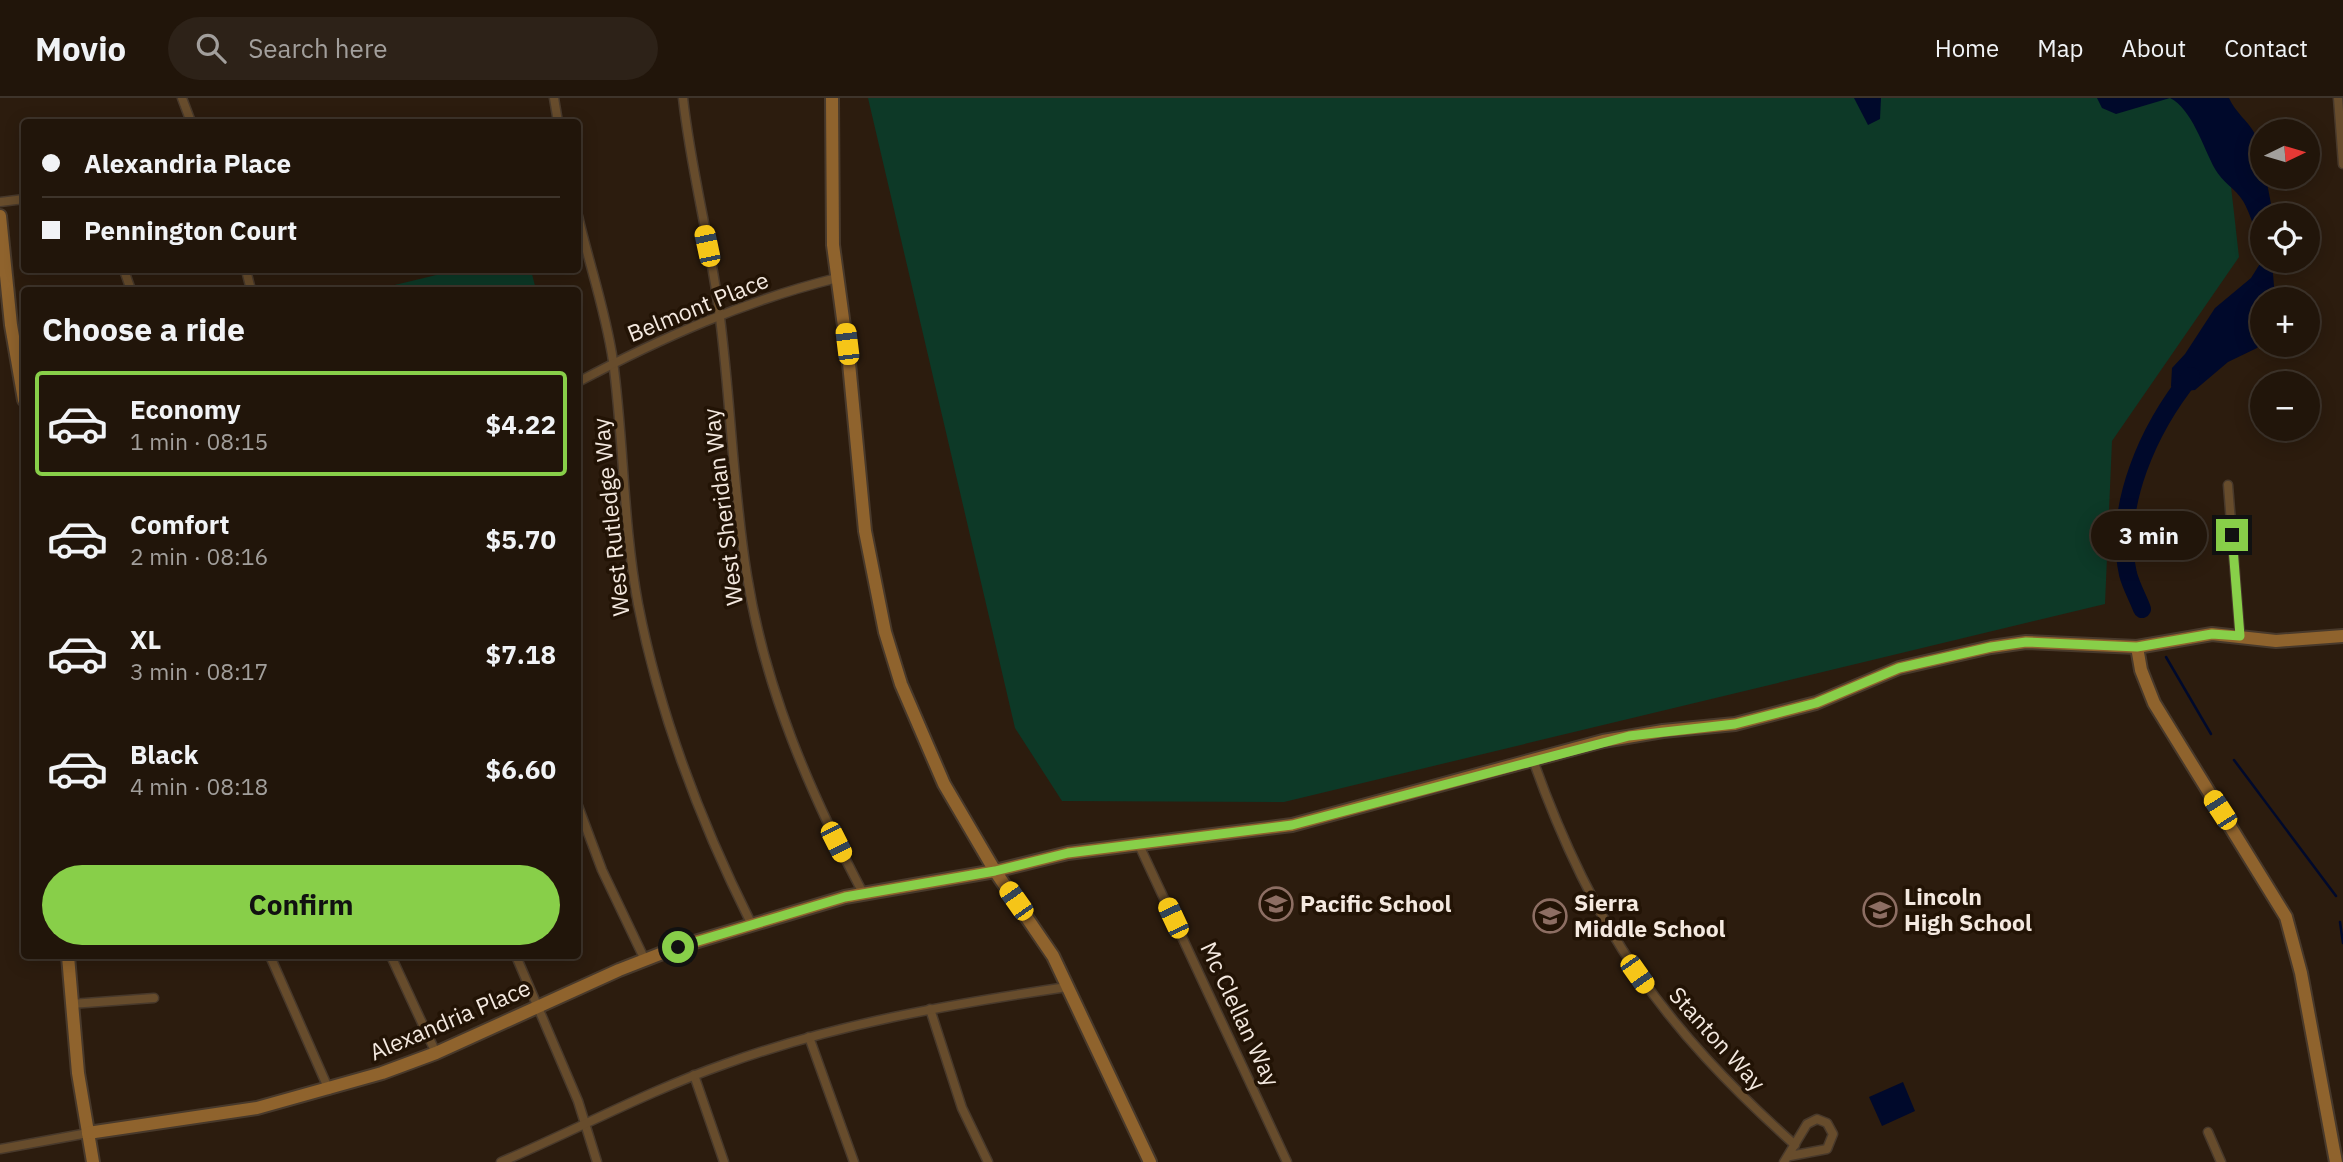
<!DOCTYPE html>
<html lang="en">
<head>
<meta charset="utf-8">
<style>
	:root { --surface:#21150a; --page:#2d2218; --text:#f1f3f6; --muted:#a29f9c; --line:#3e342b; --accent:#88cf49 }
	body { margin:0; font-family:"IBM Plex Sans",sans-serif; background:var(--page); color:var(--text); height:100vh; display:flex; flex-direction:column; font-size:26px; white-space:nowrap }
	* { box-sizing:border-box; margin:0 }
	p { font-size:23px; color:var(--muted) }
	.icon { flex:none; width:38px; height:38px; fill:none; stroke:currentColor; stroke-width:2; stroke-linecap:round; stroke-linejoin:round }
	.map { position:relative; flex:1; overflow:hidden }
	.sheet { position:absolute; left:21px; top:189px; width:560px; height:672px; display:flex; flex-direction:column; background:var(--surface); border-radius:7px; box-shadow:0 4px 18px #0003,0 0 0 2px var(--line) }
	.sheet>* { flex:none }
	.banner { position:absolute; left:21px; top:21px; width:560px; height:154px; border-radius:7px; box-shadow:0 4px 18px #0003,0 0 0 2px var(--line); display:grid; align-content:center; height:154px; padding:0 21px; background:var(--surface) }
	.needle { width:46px; rotate:85deg }
	.buttons { position:absolute; left:2250px; top:21px; display:grid; gap:14px }
	.buttons a { display:grid; place-items:center; width:70px; height:70px; border-radius:50%; background:var(--surface); box-shadow:0 4px 18px #0003,0 0 0 2px var(--line); font-size:35px }
	.end { position:absolute; width:32px; height:32px; margin:-16px; border:9px solid #88cf49; background:#111; box-shadow:0 0 0 4px #111 }
	.from { border-radius:50% }
	.bubble { position:absolute; height:49px; border-radius:24px; background:var(--surface); box-shadow:0 4px 18px #0003,0 0 0 2px var(--line); font-size:23px; font-weight:700; line-height:49px; text-align:center }
	.car { position:absolute; width:21px; height:42px; margin:-21px -10px; border-radius:9px; box-shadow:0 0 5px 2px #0007; background:linear-gradient(#f5c518 24%,#345 0 40%,#f5c518 0 76%,#345 0 86%,#f5c518 0) }
	.banner b { display:flex; align-items:center; gap:24px; height:66px; font-size:26px }
	.banner b+b { border-top:2px solid var(--line) }
	.banner i { width:18px; height:18px; background:var(--text) }
	ul { padding:0; list-style:none }
	li { display:flex; align-items:center; gap:21px; height:105px; margin:0 14px 10px; padding:0 7px; border:4px solid transparent; border-radius:7px }
	li div { flex:1 }
	li b { display:block; font-size:26px }
	li em { font-style:normal; font-weight:700 }
	li.on { border-color:var(--accent) }
	li>.icon { width:63px; height:63px; stroke-width:1.5 }
	h2 { padding:0 21px; font-size:32px; line-height:84px }
	.action { display:flex; gap:14px; margin-top:auto; padding:14px 21px }
	.action a { flex:1; height:80px; border-radius:42px; background:var(--accent); color:#111; font-size:28px; font-weight:700; line-height:80px; text-align:center }
	header { display:flex; align-items:center; gap:42px; box-sizing:border-box; height:98px; padding:0 35px; background:var(--surface); border-bottom:2px solid var(--line) }
	header strong { font-size:33px }
	nav { display:flex; gap:38px; margin-inline-start:auto; font-size:24px }
	.search { width:490px; height:63px; background:var(--page); display:flex; align-items:center; gap:18px; box-sizing:border-box; padding:0 24px; border-radius:38px; color:var(--muted); font-size:26px }
	.map>svg:first-child { display:block }
	.green { fill:#0d3927 }
	.water { fill:#00092b }
	.lines { fill:none; stroke-linecap:round; stroke-linejoin:round }
	.stream { stroke:#00092b; stroke-width:2.5 }
	.river { stroke:#00092b; stroke-width:18 }
	.street-casing { stroke:#48392b; stroke-width:11 }
	.secondary-casing { stroke:#48392b; stroke-width:16 }
	.street { stroke:#674c2c; stroke-width:8 }
	.secondary { stroke:#8f632d; stroke-width:12 }
	.route { stroke:#88cf49; stroke-width:9 }
	.labels { text-anchor:middle; stroke-width:7; stroke-linejoin:round; paint-order:stroke }
	.street-label { font-size:23px; fill:#f4e9e0; stroke:#221305 }
	.poi-label { font-size:23px; font-weight:bold; fill:#f4e9e0; stroke:#221305; text-anchor:start }
</style>
</head>
<body>
<header>
<strong>Movio</strong>
<div class="search"><svg class="icon" aria-label="search" viewBox="0 0 24 24"><circle cx="10" cy="10" r="6"/><path d="M15 15l6 6"/></svg>Search here</div>
<nav><a>Home</a><a>Map</a><a>About</a><a>Contact</a></nav>
</header>
<div class="map">
<svg width="2343" height="1064" viewBox="0 0 2343 1064">
	<rect width="100%" height="100%" fill="#2c1c0e"/>
	<g class="green">
		<path d="M868,0h1353l18,159 -127,184 -7,163 -821,198 -222,-1 -47,-73z"/>
		<path d="M457,172h74l5,20h-162z"/>
	</g>
	<g class="water">
		<path d="M1854,0h27l-1,21 -12,6z"/>
		<path d="M2097,0h132c6,14 19,23 26,36 4,8 17,71 18,81h-10v46h9l3,38h-12l-1,43 -5,6 -29,14 -33,28 -21,2 -3,-6 1,-18 13,-14 30,-46 36,-30 10,-16c0,-15 -10,-48 -18,-61 -7,-12 -21,-19 -28,-32 -12,-22 -23,-60 -45,-71l-54,16 -14,-6z"/>
		<path d="M1903,984l12,29 -33,15 -13,-29z"/>
	</g>
	<g class="lines">
		<g class="stream">
			<path d="M2166,559l45,77"/>
			<path d="M2234,662l102,136"/>
			<path d="M2340,824l3,21"/>
		</g>
		<path class="river" d="M2142,511c-4,-11 -11,-23 -14,-35 -15,-68 21,-146 63,-198"/>
		<defs>
			<g id="street">
				<path d="M182,0l9,24"/>
				<path d="M554,0l4,24"/>
				<path d="M683,0c8,74 28,146 37,220 11,86 13,173 27,258 18,113 63,217 116,317"/>
				<path d="M2338,0l5,66"/>
				<path d="M0,104l24,-3"/>
				<path d="M578,118c11,48 28,96 35,145 11,81 10,163 25,243 22,113 62,217 113,319"/>
				<path d="M124,172l7,20"/>
				<path d="M246,172l5,20"/>
				<path d="M578,284c83,-44 166,-81 259,-104"/>
				<path d="M2228,387l12,151"/>
				<path d="M1533,662c60,169 129,266 262,385"/>
				<path d="M578,708l24,64 43,90"/>
				<path d="M1139,747l148,317"/>
				<path d="M270,858l59,134"/>
				<path d="M391,858l45,97"/>
				<path d="M516,858l62,145 19,61"/>
				<path d="M71,906l83,-6"/>
				<path d="M930,911l32,99 26,54"/>
				<path d="M809,939l45,125"/>
				<path d="M694,977l30,87"/>
				<path d="M2208,1034l13,30"/>
				<path d="M0,1051l88,-16"/>
				<path d="M501,1064c75,-32 147,-71 224,-98 111,-40 226,-60 342,-77"/>
				<path d="M1784,1064l23,-38 10,-5 10,4 6,11 -6,15 -37,7"/>
			</g>
			<g id="secondary">
				<path d="M832,0l1,147 16,118 16,168 20,101 16,52 43,100 51,87 58,85 97,206"/>
				<path d="M0,118l11,109 13,75"/>
				<path d="M2137,549l4,23 13,33 132,214 15,56 35,189"/>
				<path d="M68,858l10,117 15,89"/>
				<path d="M88,1035l169,-25 125,-35 54,-20 183,-83 59,-23 167,-50 150,-26 73,-18 224,-28 311,-84 60,-10 72,-7 81,-21 83,-35 92,-21 35,-5 111,5 75,-13 64,7 67,-5"/>
			</g>
		</defs>
		<use href="#street" class="street-casing"/>
		<use href="#secondary" class="secondary-casing"/>
		<use href="#street" class="street"/>
		<use href="#secondary" class="secondary"/>
	</g>
	<g class="lines">
		<path class="route" d="M678,849l167,-50 150,-26 73,-18 224,-28 337,-89 106,-12 81,-21 83,-35 92,-21 35,-5 111,5 75,-13 28,2 -8,-101"/>
	</g>
	<defs>
		<symbol id="school-ring" viewBox="-11 -11 22 22"><circle r="9.5" fill="#221305" stroke="#8d6e63" stroke-width="1.5"/><path d="M0-5L7-2L0 1L-7-2ZM-4 1L0 2.5L4 1V4Q0 6-4 4Z" fill="#8d6e63"/></symbol>
	</defs>
	<g fill-rule="evenodd">
		<use href="#school-ring" x="1257" y="787" width="38" height="38"/>
		<use href="#school-ring" x="1861" y="793" width="38" height="38"/>
		<use href="#school-ring" x="1531" y="799" width="38" height="38"/>
	</g>
	<g class="labels">
		<g class="street-label">
			<text transform="translate(698 209) rotate(-22)" y="8">Belmont Place</text>
			<text transform="translate(723 409) rotate(-97)" y="8">West Sheridan Way</text>
			<text transform="translate(611 419) rotate(-96)" y="8">West Rutledge Way</text>
			<text transform="translate(1240 916) rotate(65)" y="8">Mc Clellan Way</text>
			<text transform="translate(450 922) rotate(-23)" y="8">Alexandria Place</text>
			<text transform="translate(1717 941) rotate(48)" y="8">Stanton Way</text>
		</g>
		<g class="poi-label">
			<text x="1904" y="807">Lincoln<tspan x="1904" dy="26">High School</tspan></text>
			<text x="1574" y="813">Sierra<tspan x="1574" dy="26">Middle School</tspan></text>
			<text x="1300" y="814">Pacific School</text>
		</g>
	</g>
</svg>
<div class="buttons">
<a><svg class="needle" viewBox="-14 -14 28 28"><path d="M0-13l5 13h-10z" fill="#e53935"/><path d="M0 13l5-13h-10z" fill="#a29f9c"/></svg></a>
<a><svg class="icon" aria-label="locate" viewBox="0 0 24 24"><circle cx="12" cy="12" r="6"/><path d="M12 2v4M12 18v4M2 12h4M18 12h4"/></svg></a>
<a>+</a>
<a>−</a>
</div>
<i class="end from" style="left:678px;top:849px"></i>
<i class="end" style="left:2232px;top:437px"></i>
<div class="bubble" style="left:2091px;top:413px;width:116px">3 min</div>
<i class="car" style="left:707px;top:148px;rotate:348deg"></i>
<i class="car" style="left:847px;top:246px;rotate:353deg"></i>
<i class="car" style="left:2220px;top:712px;rotate:327deg"></i>
<i class="car" style="left:836px;top:744px;rotate:153deg"></i>
<i class="car" style="left:1016px;top:803px;rotate:325deg"></i>
<i class="car" style="left:1173px;top:820px;rotate:335deg"></i>
<i class="car" style="left:1637px;top:876px;rotate:145deg"></i>
<div class="banner">
<b><i class="from"></i>Alexandria Place</b>
<b><i></i>Pennington Court</b>
</div>
<section class="sheet">
<h2>Choose a ride</h2>
<ul>
<li class="on"><svg class="icon" aria-label="car" viewBox="0 0 24 24"><path d="M5 17H2v-5l4-1 3-4h7l3 4 3 1v5h-3M9 17h6M6 11h13"/><circle cx="7" cy="17" r="2"/><circle cx="17" cy="17" r="2"/></svg><div><b>Economy</b><p>1 min · 08:15</p></div><em>$4.22</em></li>
<li><svg class="icon" aria-label="car" viewBox="0 0 24 24"><path d="M5 17H2v-5l4-1 3-4h7l3 4 3 1v5h-3M9 17h6M6 11h13"/><circle cx="7" cy="17" r="2"/><circle cx="17" cy="17" r="2"/></svg><div><b>Comfort</b><p>2 min · 08:16</p></div><em>$5.70</em></li>
<li><svg class="icon" aria-label="car" viewBox="0 0 24 24"><path d="M5 17H2v-5l4-1 3-4h7l3 4 3 1v5h-3M9 17h6M6 11h13"/><circle cx="7" cy="17" r="2"/><circle cx="17" cy="17" r="2"/></svg><div><b>XL</b><p>3 min · 08:17</p></div><em>$7.18</em></li>
<li><svg class="icon" aria-label="car" viewBox="0 0 24 24"><path d="M5 17H2v-5l4-1 3-4h7l3 4 3 1v5h-3M9 17h6M6 11h13"/><circle cx="7" cy="17" r="2"/><circle cx="17" cy="17" r="2"/></svg><div><b>Black</b><p>4 min · 08:18</p></div><em>$6.60</em></li>
</ul>
<div class="action"><a>Confirm</a></div>
</section>
</div>
</body>
</html>
